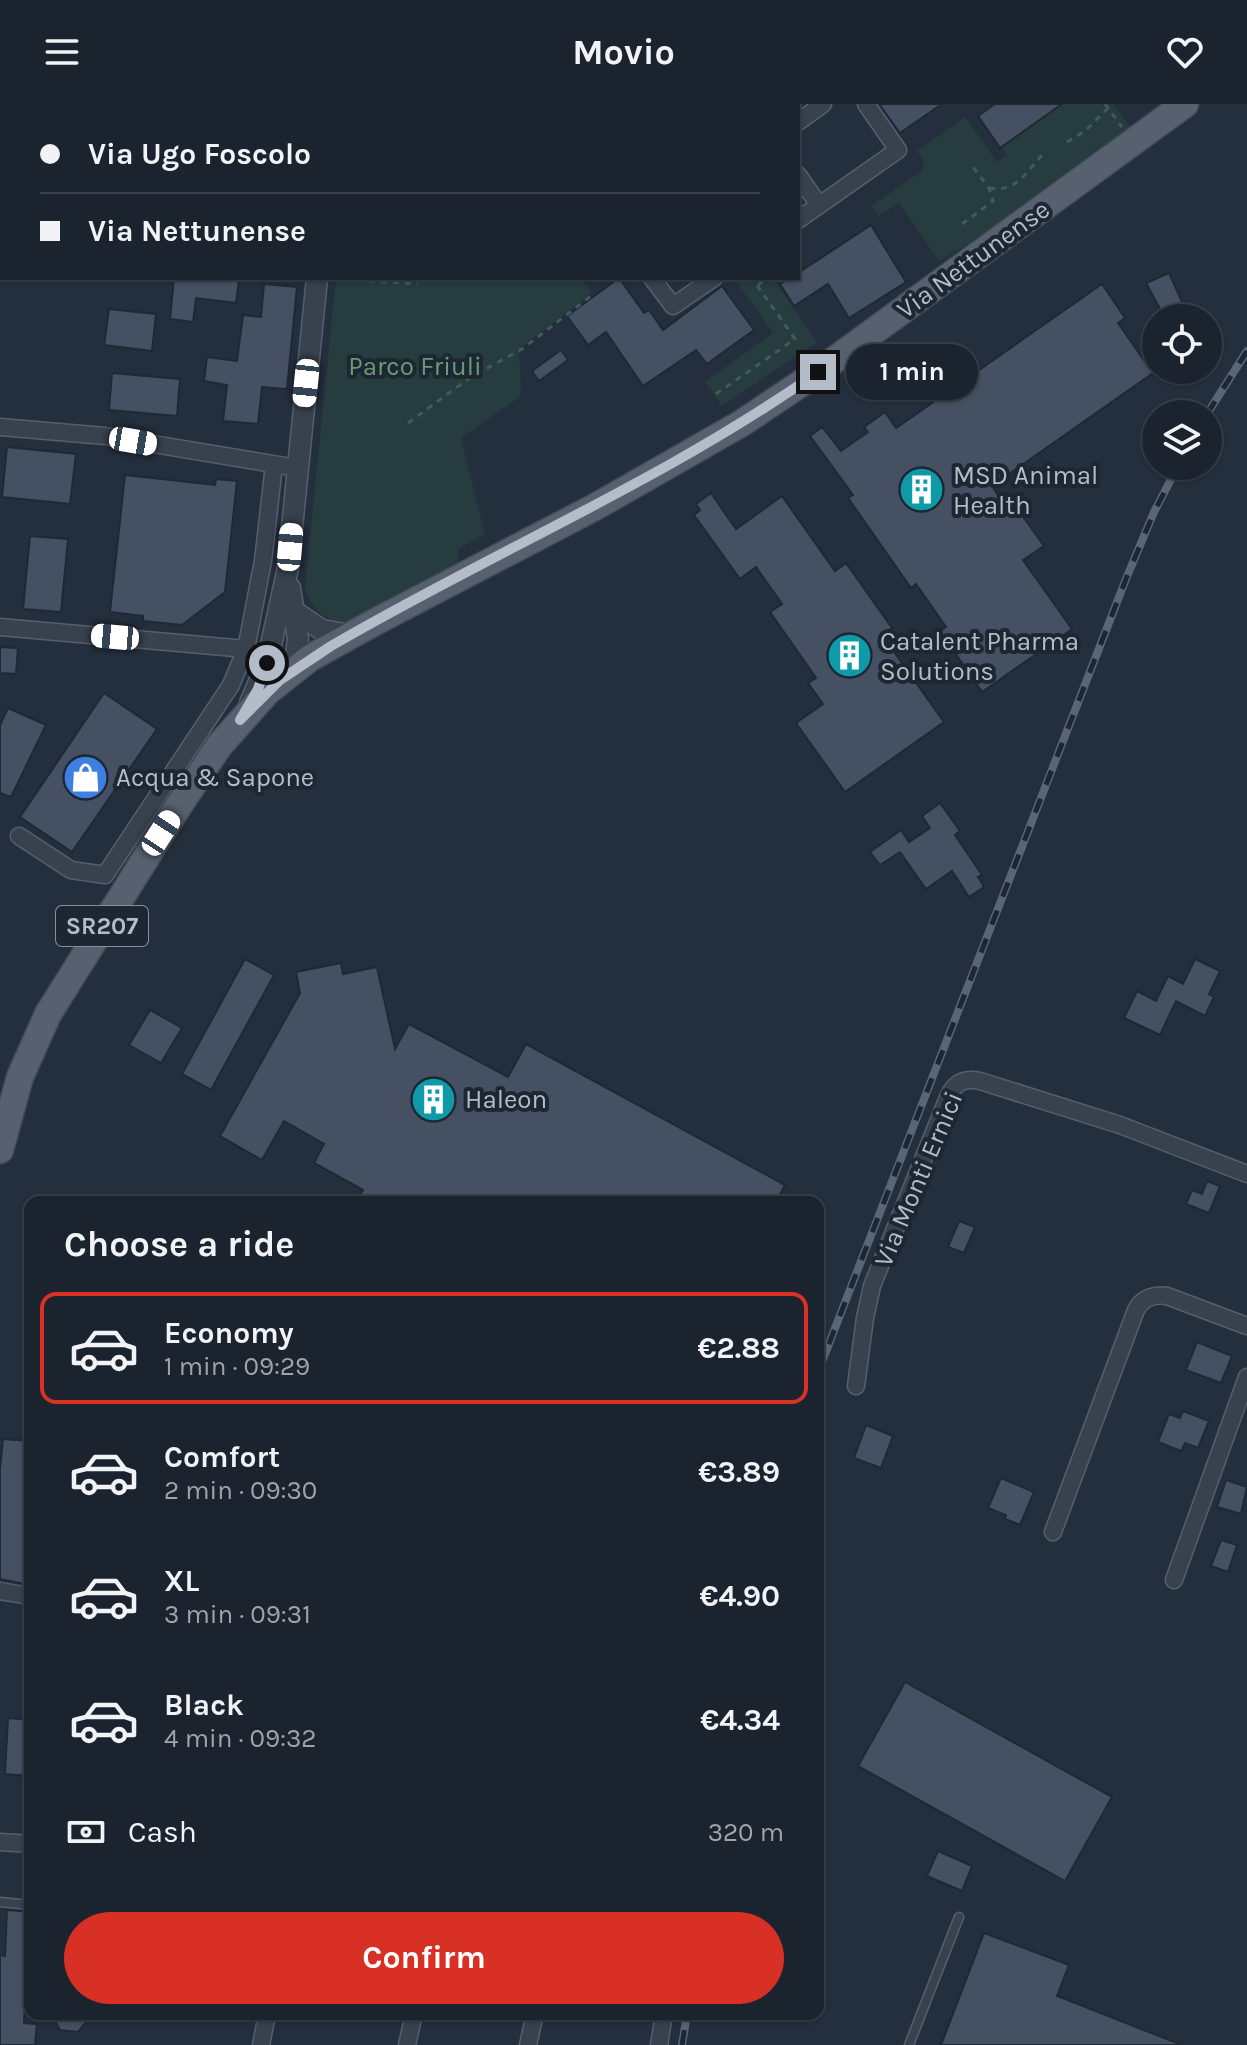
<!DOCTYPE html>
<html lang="en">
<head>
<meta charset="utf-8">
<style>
	:root { --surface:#1b232e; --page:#242b36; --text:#f1f3f6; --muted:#a0a4aa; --line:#39404a; --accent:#d93025 }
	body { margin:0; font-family:Karla,sans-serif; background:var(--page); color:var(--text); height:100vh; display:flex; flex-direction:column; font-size:30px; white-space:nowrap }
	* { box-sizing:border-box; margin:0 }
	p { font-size:26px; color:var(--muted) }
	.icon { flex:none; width:44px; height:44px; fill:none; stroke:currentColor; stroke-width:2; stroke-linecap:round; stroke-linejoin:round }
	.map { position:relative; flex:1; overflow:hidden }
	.drawer { position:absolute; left:24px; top:1092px; width:800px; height:824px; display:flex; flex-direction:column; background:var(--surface); border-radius:16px; box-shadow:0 2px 6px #0004,0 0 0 2px var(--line) }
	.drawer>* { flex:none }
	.hud { position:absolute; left:0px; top:0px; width:800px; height:176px; box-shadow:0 2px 6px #0004,0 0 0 2px var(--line); display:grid; align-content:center; height:176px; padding:0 40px; background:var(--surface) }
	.buttons { position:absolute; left:1142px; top:200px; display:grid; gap:16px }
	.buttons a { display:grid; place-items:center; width:80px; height:80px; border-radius:50%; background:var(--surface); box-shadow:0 2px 6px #0004,0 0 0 2px var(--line); font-size:40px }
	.end { position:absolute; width:36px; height:36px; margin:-18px; border:10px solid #b4bcc9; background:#111; box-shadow:0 0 0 4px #111 }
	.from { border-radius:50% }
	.bubble { position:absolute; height:56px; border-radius:28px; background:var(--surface); box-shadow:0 2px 6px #0004,0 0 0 2px var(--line); font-size:26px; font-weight:700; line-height:56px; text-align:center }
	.car { position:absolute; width:24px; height:48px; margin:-24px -12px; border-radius:10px; box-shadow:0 0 6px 2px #0007; background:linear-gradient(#fff 24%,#345 0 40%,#fff 0 76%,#345 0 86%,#fff 0) }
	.hud b { display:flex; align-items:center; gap:28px; height:76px; font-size:30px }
	.hud b+b { border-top:2px solid var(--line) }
	.hud i { width:20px; height:20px; background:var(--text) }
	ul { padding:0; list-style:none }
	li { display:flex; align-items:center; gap:24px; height:112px; margin:0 16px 12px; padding:0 24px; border:4px solid transparent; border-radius:16px }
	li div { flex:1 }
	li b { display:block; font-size:30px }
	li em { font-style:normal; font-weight:700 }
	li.active { border-color:var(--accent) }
	li>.icon { width:72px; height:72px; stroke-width:1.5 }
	h2 { padding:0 40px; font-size:36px; line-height:96px }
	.pay { display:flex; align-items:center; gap:20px; height:88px; padding:0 40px; font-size:30px }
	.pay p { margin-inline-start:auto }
	.cta { display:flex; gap:16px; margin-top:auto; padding:16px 40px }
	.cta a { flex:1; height:92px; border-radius:48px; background:var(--accent); color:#fff; font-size:32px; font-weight:700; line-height:92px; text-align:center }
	header { display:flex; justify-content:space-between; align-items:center; height:104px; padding:0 40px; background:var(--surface); font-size:36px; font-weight:700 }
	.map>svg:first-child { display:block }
	.green { fill:#263c3f }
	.building { fill:#455162; stroke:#1f2835; stroke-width:2 }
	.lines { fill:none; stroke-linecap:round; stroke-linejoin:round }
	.service-casing { stroke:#565f6c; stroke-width:11 }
	.minor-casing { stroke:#565f6c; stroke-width:19 }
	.tertiary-casing { stroke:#565f6c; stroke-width:23 }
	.primary-casing { stroke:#414a57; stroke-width:29 }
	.path { stroke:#44595c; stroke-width:3; stroke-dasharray:6 6; stroke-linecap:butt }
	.service { stroke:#38414e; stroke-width:8 }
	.minor { stroke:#38414e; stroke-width:16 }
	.tertiary { stroke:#38414e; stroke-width:20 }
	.primary { stroke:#56606e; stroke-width:26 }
	.rail-casing { stroke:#5a6575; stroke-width:8 }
	.rail { stroke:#1d2633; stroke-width:5; stroke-dasharray:15; stroke-linecap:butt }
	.route { stroke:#b4bcc9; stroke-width:10 }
	.labels { text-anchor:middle; stroke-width:8; stroke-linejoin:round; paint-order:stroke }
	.shield { fill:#1d2633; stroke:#878f9c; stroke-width:2 }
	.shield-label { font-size:24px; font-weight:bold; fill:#b4bcc9 }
	.street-label { font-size:26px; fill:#b4bcc9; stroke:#1d2633 }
	.park-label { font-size:26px; fill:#6b9a76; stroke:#1d2633 }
	.poi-label { font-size:26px; fill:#b4bcc9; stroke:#1d2633; text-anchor:start }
</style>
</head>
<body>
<header><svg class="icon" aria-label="menu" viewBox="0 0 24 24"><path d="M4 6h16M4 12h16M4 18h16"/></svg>Movio<svg class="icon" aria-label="heart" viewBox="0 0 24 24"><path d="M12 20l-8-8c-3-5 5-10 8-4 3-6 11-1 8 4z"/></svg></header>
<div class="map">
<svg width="1247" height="1941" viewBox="0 0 1247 1941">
	<rect width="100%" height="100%" fill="#242f3e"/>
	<g class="green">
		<path d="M1063,0h51l16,23 -128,98 -63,36 -40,-58 -21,13 -7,-10 51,-35 2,-10 -7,-10 48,-34 32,45 10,-7 -5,-8z"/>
		<path d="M336,174h245l11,15 -73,56 2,47 -60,42 24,96 -27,15v18l-114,56c-21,-3 -33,-16 -39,-35z"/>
		<path d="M738,174h35l44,64 -95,64 -17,-24 68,-49 -37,-52z"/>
	</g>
	<g class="building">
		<path d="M879,0h63l-42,29z"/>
		<path d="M995,0h67l-62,44 -22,-32z"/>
		<path d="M871,121l35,57 -57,36 -21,-34 -34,22 -14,-22 10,-6h8v-5z"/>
		<path d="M1169,169l18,40 -9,5h-13l-19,-35z"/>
		<path d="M174,174l65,2 -3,23 -40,-5 -3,24 -23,-3z"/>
		<path d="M619,174l25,35 5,-3 14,20 59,-44 32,44 -47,34 -11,-14 -53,36 -37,-54 -18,13 -21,-29z"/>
		<path d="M264,180l33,3 -10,102 -25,-2 -4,37 -35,-3 4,-36 -23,-4 3,-24 30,4 6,-46 18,2z"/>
		<path d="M1102,180l23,34 -7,5 35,50 -161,113 15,22 7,-4 30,42 -21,14 49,69 -90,63 -42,-61 6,-4 -30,-43 -5,4 -63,-90 5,-3 -43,-59 12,-9 19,24 27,-19 -4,-5 21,-15 11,16z"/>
		<path d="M109,205l47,5 -4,37 -48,-6z"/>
		<path d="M561,246l7,10 -29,21 -7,-10z"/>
		<path d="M112,269l68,6 -3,37 -68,-6z"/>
		<path d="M7,343l69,7 -6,50 -68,-7z"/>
		<path d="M125,371l90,10 1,-6 21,2 -12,111 -43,33 -39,-4v-5l-33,-4z"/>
		<path d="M711,389l25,36 46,-33 53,75 11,-8 46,65 -10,7 62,87 -99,70 -49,-69 27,-19 -15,-21 8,-5 -46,-66 12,-8 -26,-37 -16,12 -46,-64 6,-5 -4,-6z"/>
		<path d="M30,432l38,3 -7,73 -38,-3z"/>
		<path d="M0,543l18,1 -2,26 -16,-1z"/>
		<path d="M104,589l53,36 -85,123 -52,-35z"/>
		<path d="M8,604l38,17 -35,72 -11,-4v-68z"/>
		<path d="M940,699l20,28 -5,4 27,40 -4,2 6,10 -15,10 -17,-26 -26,18 -26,-37 -20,13 -10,-13 31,-22 8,12 21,-14 -8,-12z"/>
		<path d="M245,855l29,16 -63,115 -29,-16z"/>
		<path d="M1195,855l25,12 -11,23 5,3 -9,19 -29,-15 -16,34 -36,-17 13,-27 19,10 12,-25 15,8z"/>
		<path d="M341,859l2,11 34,-7 18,82 14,-25 99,53 18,-33 259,141 -9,17h-420l7,-12 -49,-27 10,-19 -40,-23 -22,39 -42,-24 80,-143 -4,-21z"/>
		<path d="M150,906l32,18 -21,35 -32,-18z"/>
		<path d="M1207,1077l13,5 -11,27 -23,-9 6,-14 10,4z"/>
		<path d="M959,1117l16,6 -11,26 -16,-6z"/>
		<path d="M1197,1238l35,14 -11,27 -35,-13z"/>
		<path d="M1183,1307l26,10 -11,27 -13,-5 -4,8 -23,-9 11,-28 11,4z"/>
		<path d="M866,1321l27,11 -12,32 -27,-10z"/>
		<path d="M3,1335l27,2v144l-30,-6v-110z"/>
		<path d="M1001,1374l33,14 -14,33 -15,-6 1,-4 -18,-7z"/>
		<path d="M1226,1376l21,7 -6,27 -24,-7z"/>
		<path d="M1221,1436l16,5 -9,27 -17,-6z"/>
		<path d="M905,1578l207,115 -47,84 -207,-115z"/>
		<path d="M8,1614l22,2v56l-25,-2z"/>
		<path d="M938,1747l34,15 -10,25 -35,-15z"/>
		<path d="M7,1806l23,2 -6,111 13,1 -2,21h-35v-90l5,1z"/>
		<path d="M984,1829l85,32 -12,31 125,49h-241z"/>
		<path d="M51,1910h41l-14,18 -18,-2z"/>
	</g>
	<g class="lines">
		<defs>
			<g id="service">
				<path d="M0,1798l30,3"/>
				<path d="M909,1941l50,-128"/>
			</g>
			<g id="minor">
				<path d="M475,0l2,2"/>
				<path d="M749,0l1,2"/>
				<path d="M148,2v-2"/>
				<path d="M696,2l2,-2"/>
				<path d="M0,6h2"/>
				<path d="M798,18l25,-18"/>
				<path d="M798,71l21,30"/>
				<path d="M798,116l100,-70 -32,-46"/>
				<path d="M0,143h2"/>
				<path d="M652,174l21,28 41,-28"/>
				<path d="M0,323l105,9 192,32"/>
				<path d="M0,523l246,22 17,-88 11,-96"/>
				<path d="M19,732l52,34 34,5 126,-190 15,-36"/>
				<path d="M856,1282l9,-68 7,-32 77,-191c7,-14 17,-17 31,-14l140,44 127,49"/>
				<path d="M1053,1428l83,-222c6,-12 18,-16 31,-14l80,30"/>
				<path d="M1174,1476l73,-203"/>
				<path d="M0,1487l30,5"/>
				<path d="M0,1738l30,2"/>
				<path d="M261,1941l6,-31"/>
				<path d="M407,1941l7,-31"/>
				<path d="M528,1941l7,-31"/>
				<path d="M659,1941l5,-31"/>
			</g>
			<g id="tertiary">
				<path d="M336,2v-2"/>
				<path d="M290,484l8,51 -4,30"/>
				<path d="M292,506l30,20 28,5"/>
				<path d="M250,599l17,-40 21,-95 29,-290"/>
			</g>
			<path id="primary" d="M0,1046l20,-73 28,-63 128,-204 43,-64 48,-54 43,-34 63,-35 222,-116 147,-84 76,-51 367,-268"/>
		</defs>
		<use href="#service" class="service-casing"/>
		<use href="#minor" class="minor-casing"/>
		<use href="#tertiary" class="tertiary-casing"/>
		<use href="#primary" class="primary-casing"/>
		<g class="path">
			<path d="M391,0v2"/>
			<path d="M412,0v2"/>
			<path d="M1105,0l17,23"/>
			<path d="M1067,38l18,-11 23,-23"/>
			<path d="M989,84c29,6 40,-21 57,-37"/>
			<path d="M962,120l31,-23 -4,-13 -16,-21"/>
			<path d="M333,175l85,5"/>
			<path d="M758,181l10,-7"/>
			<path d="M716,290l79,-55 -43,-61"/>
			<path d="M408,319l63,-46 51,-28 73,-56"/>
		</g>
		<use href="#service" class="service"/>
		<use href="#minor" class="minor"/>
		<use href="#tertiary" class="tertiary"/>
		<use href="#primary" class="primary"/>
		<defs>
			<g id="rail">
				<path d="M1207,310l40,-63"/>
				<path d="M818,1268l308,-793 28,-67 24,-46"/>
				<path d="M682,1941l5,-31"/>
			</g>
		</defs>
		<use href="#rail" class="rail-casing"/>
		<use href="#rail" class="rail"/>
	</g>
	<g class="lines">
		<path class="route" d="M267,559l-9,26 -18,31 40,-40 51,-34c161,-94 334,-166 487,-274"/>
	</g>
	<defs>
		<symbol id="building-disc" viewBox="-11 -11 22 22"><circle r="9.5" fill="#0f9aa8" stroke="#1d2633"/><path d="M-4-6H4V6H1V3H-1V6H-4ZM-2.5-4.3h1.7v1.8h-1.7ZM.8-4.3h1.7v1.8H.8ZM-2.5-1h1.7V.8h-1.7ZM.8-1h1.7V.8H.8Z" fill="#fff"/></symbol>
		<symbol id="shop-disc" viewBox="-11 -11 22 22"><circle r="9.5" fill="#3f7fe0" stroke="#1d2633"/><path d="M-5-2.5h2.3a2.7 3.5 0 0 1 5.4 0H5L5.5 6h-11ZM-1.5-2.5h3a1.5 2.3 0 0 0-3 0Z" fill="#fff"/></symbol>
	</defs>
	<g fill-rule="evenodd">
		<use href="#building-disc" x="896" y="360" width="51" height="51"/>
		<use href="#building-disc" x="824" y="526" width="51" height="51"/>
		<use href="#shop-disc" x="60" y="648" width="51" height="51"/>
		<use href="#building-disc" x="408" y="970" width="51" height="51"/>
	</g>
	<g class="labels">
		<rect class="shield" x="56" y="802" width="92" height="40" rx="6"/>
		<g class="shield-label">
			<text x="102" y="830">SR207</text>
		</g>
		<g class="street-label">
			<text transform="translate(973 155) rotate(-36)" y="9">Via Nettunense</text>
			<text transform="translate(918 1075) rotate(-67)" y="9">Via Monti Ernici</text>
		</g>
		<g class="park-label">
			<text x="415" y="271">Parco Friuli</text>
		</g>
		<g class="poi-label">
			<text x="953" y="380">MSD Animal<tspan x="953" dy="30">Health</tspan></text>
			<text x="880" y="546">Catalent Pharma<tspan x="880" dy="30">Solutions</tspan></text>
			<text x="116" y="682">Acqua &amp; Sapone</text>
			<text x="465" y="1004">Haleon</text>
		</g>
	</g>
</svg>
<div class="buttons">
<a><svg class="icon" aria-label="locate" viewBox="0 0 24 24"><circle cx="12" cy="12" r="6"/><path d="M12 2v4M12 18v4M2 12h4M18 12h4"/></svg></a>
<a><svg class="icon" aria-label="layers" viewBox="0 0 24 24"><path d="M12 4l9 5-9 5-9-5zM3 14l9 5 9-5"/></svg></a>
</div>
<i class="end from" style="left:267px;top:559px"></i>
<i class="end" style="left:818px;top:268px"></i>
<div class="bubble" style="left:846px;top:240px;width:132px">1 min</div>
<i class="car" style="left:306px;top:279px;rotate:186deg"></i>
<i class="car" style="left:133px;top:337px;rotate:100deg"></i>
<i class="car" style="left:290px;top:443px;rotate:5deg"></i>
<i class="car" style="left:115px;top:533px;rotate:275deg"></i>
<i class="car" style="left:161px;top:729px;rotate:33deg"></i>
<div class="hud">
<b><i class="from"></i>Via Ugo Foscolo</b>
<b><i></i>Via Nettunense</b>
</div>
<section class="drawer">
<h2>Choose a ride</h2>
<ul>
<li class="active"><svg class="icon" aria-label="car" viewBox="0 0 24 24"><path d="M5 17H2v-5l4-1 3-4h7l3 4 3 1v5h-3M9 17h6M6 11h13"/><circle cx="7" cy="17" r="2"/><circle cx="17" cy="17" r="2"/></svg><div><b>Economy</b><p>1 min · 09:29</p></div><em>€2.88</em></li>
<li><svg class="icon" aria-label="car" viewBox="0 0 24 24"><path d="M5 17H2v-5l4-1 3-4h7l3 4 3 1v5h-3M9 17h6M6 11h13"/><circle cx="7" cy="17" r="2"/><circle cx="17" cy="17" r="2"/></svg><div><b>Comfort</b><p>2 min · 09:30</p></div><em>€3.89</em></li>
<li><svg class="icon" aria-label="car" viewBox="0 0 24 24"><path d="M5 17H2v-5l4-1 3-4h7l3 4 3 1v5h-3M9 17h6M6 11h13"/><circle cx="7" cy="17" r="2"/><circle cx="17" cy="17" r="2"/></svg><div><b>XL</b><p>3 min · 09:31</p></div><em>€4.90</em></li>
<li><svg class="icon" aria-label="car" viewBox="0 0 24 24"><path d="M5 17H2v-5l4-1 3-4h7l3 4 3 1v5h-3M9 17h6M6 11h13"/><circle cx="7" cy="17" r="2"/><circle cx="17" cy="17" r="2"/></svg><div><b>Black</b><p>4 min · 09:32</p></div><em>€4.34</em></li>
</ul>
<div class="pay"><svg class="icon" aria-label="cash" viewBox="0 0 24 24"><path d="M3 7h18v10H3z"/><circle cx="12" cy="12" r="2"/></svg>Cash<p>320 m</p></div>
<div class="cta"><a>Confirm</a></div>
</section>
</div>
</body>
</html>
